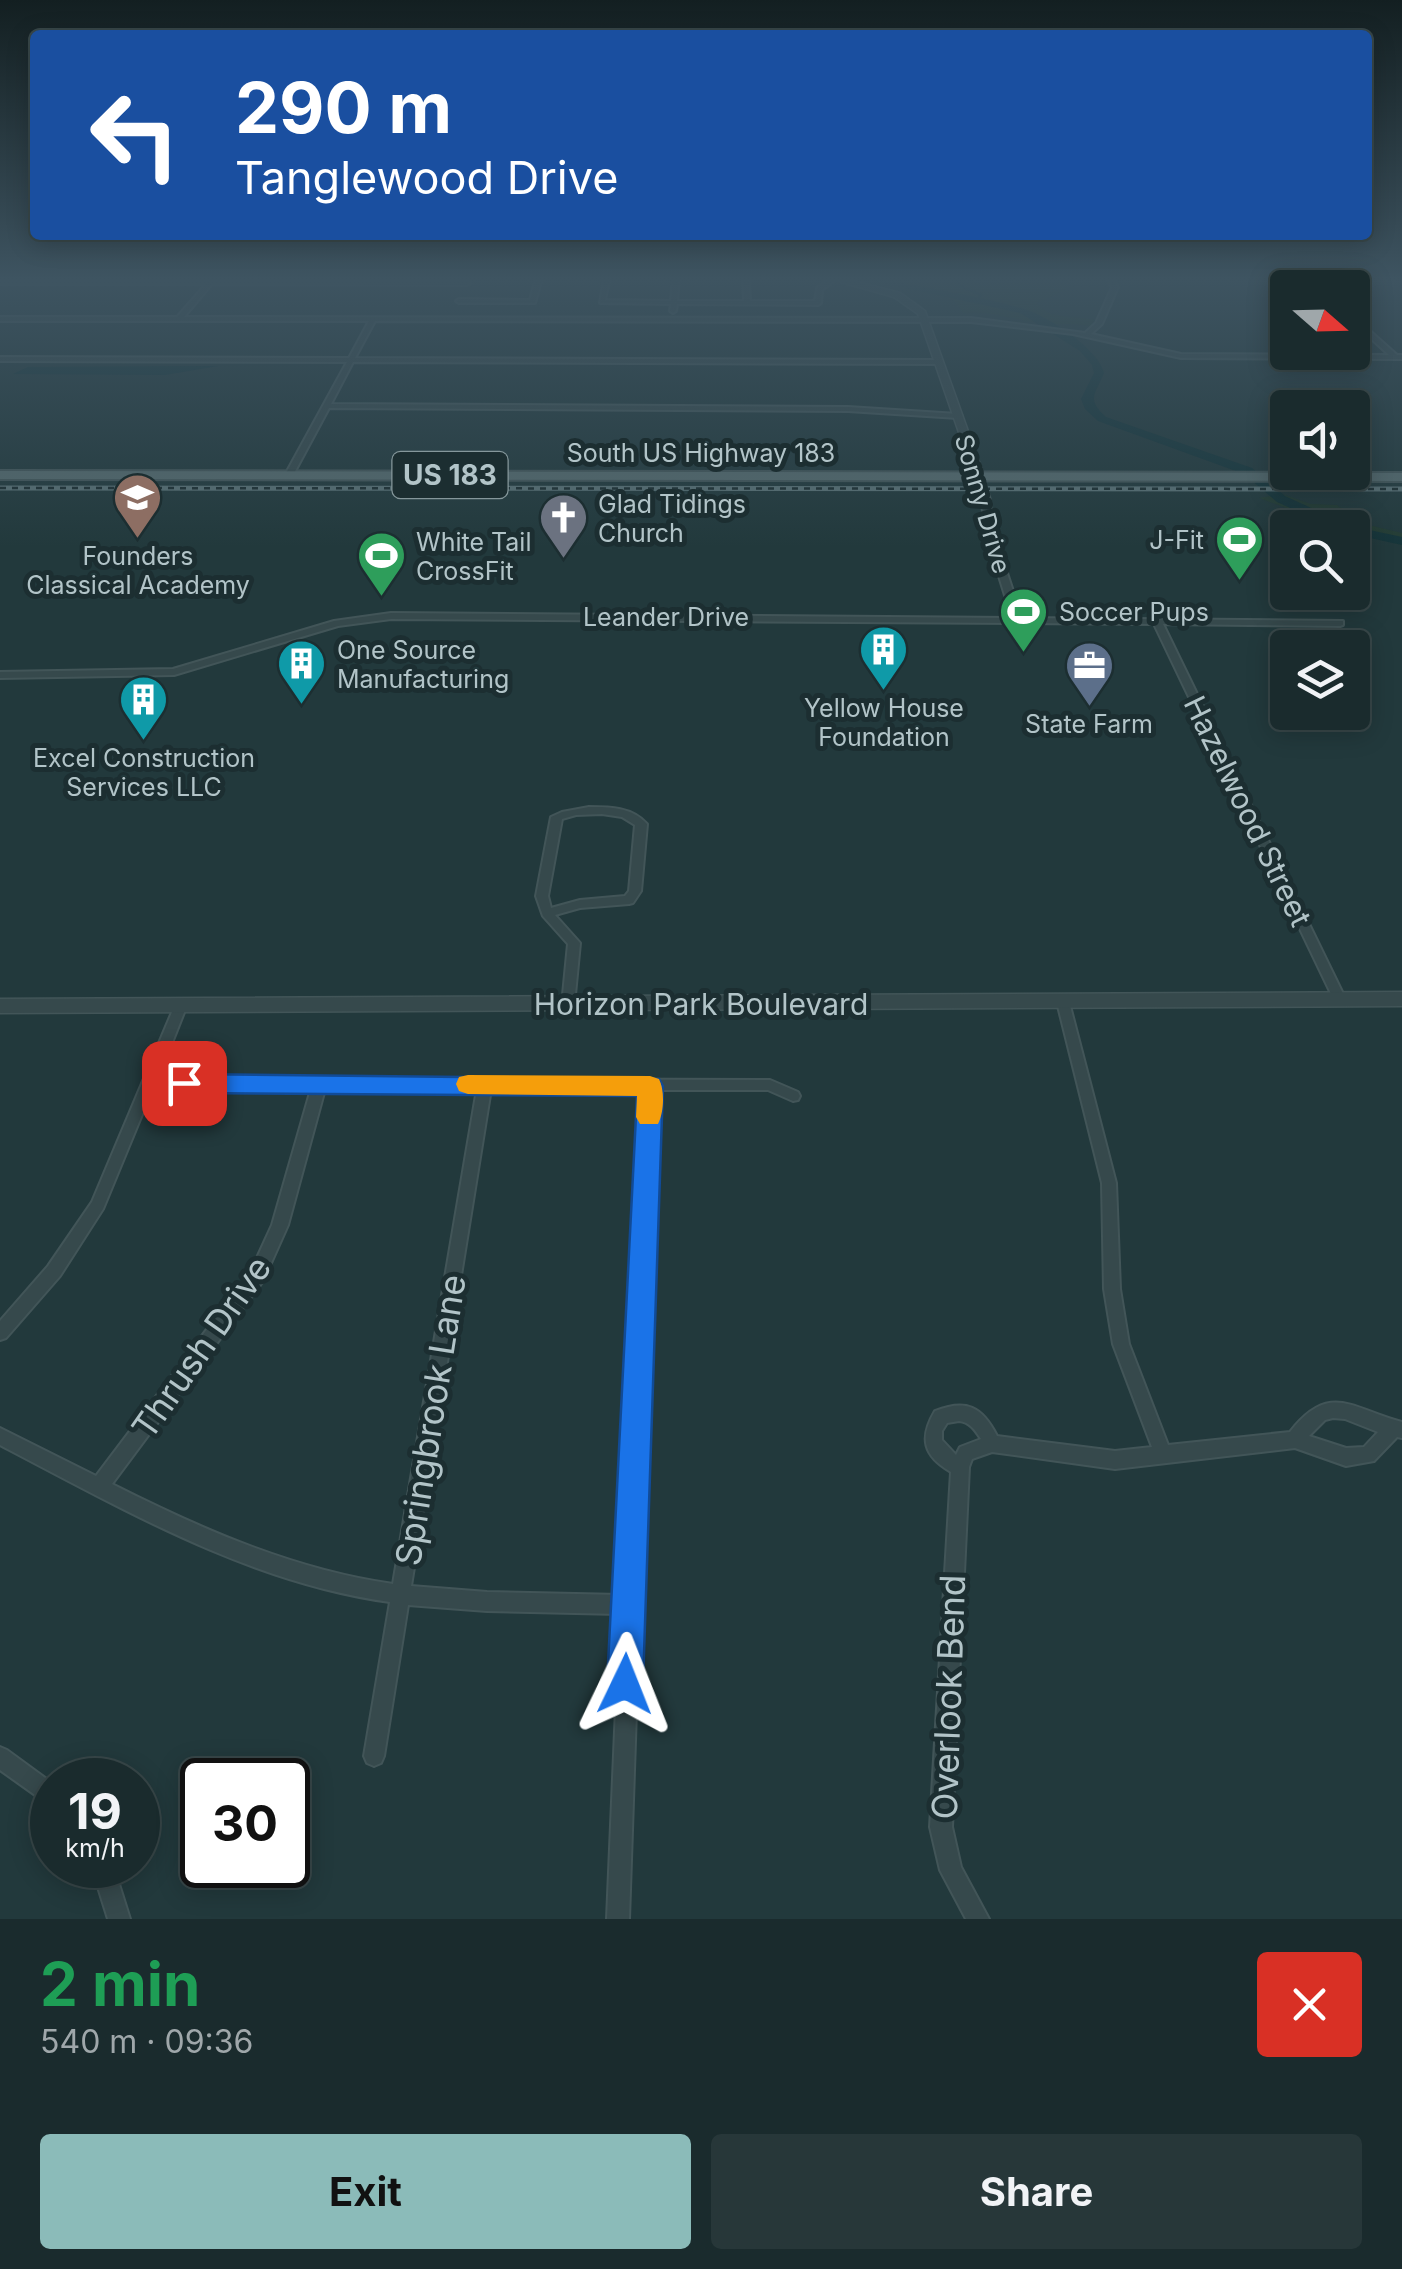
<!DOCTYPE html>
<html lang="en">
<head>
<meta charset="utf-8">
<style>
  body { margin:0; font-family:Inter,sans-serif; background:#273739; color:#f1f3f6; height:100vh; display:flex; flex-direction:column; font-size:38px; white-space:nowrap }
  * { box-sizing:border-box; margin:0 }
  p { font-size:32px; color:#9fa7aa }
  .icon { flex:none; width:55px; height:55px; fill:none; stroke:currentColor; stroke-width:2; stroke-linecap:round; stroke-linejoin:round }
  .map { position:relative; height:1919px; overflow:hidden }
  .details { display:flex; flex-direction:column; background:#1a2b2d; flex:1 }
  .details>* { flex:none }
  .top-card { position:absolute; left:30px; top:30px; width:1342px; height:210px; border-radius:10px; box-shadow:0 5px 25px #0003,0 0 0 2px #384749; background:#1a4fa0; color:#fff; overflow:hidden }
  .needle { width:65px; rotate:110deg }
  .controls { position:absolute; left:1270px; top:270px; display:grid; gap:20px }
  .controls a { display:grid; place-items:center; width:100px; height:100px; border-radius:10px; background:#1a2b2d; box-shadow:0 5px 25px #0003,0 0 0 2px #384749; font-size:50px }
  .speed { position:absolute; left:30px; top:1758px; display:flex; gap:20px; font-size:50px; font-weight:700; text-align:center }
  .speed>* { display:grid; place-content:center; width:130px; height:130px; border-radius:50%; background:#1a2b2d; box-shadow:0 5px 25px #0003,0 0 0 2px #384749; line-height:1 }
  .speed small { font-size:25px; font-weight:400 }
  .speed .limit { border:5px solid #111; border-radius:15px; background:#fff; color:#111 }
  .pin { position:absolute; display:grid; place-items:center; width:85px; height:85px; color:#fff; margin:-42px; border-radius:20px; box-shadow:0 5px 15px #0006 }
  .me { position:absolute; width:110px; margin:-55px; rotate:2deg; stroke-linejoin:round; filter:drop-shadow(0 0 8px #0008) }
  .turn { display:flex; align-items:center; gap:35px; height:210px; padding:0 40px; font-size:45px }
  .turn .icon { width:130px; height:130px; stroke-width:2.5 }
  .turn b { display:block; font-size:70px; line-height:85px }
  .round { display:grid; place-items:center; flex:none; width:105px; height:105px; border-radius:10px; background:#273739 }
  .overview { display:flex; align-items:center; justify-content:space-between; height:170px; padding:0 40px }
  h1 { font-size:60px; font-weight:700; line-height:75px; color:#1e9e55 }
  .primary-button { display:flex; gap:20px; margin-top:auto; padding:20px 40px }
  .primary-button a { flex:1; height:115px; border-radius:10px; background:#8bbbb9; color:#111; font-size:40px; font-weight:700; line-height:115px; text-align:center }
  .primary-button a+a { background:#273739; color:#f1f3f6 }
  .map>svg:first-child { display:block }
</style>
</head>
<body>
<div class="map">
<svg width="1402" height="1919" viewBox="0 0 1402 1919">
  <rect width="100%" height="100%" fill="#22393c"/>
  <g fill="#243d35">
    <path d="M 854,278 L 910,282 L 904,278 L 964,278 L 982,285 L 1058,278 L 1071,287 L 1037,303 C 1049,320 1073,315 1094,320 L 1090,326 C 1073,323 1057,325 1041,323 C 1012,320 990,310 963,313 L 956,302 L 948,298 Z"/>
    <path d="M 1282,494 L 1311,504 L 1337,505 L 1360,523 L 1402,533 L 1402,545 L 1353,532 L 1352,528 L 1339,527 L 1259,498 Z"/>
  </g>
  <path fill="#16353a" d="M 218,366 L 165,375 L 13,374 L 28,367 Z"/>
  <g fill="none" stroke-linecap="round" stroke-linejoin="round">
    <path stroke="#16353a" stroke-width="2.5" d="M 956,278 L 961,286 L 981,295 L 975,302"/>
    <path fill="#16353a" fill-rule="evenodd" d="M 858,278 L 877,278 C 925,288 974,295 1021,308 C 1045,314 1099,349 1104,373 C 1095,395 1086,399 1106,417 L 1252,468 L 1285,496 L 1351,526 L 1402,537 L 1402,545 L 1352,534 L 1352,528 L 1334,528 L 1277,502 L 1244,474 L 1098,421 L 1085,409 L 1081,399 L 1094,373 L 1092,365 L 1080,351 L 1020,313 Z"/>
    <defs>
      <g id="minor">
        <path d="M 536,278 L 542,278 L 535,303 L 459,303 L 456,301 L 459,299 L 530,300 Z"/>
        <path d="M 604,278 L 610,278 L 605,300 L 671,301 L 673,278 L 679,278 L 677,301 L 744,301 L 743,278 L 749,278 L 750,301 L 815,301 L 817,288 L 831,278 L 837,279 L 822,290 L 821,303 L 818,305 L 677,304 L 676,311 L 673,313 L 670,311 L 671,304 L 600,303 Z"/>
        <path d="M 1107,278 L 1113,278 L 1118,287 L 1102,324 L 1091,334 L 1181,354 L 1389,355 L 1352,321 L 1352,315 L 1397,355 L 1402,355 L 1402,359 L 1181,358 L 1073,334 L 971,322 L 375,321 L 355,358 L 939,360 L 942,362 L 939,364 L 353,362 L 331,404 L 848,407 L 958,414 L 962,416 L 958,418 L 848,411 L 329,408 L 293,475 L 289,477 L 285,475 L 347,362 L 0,361 L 0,357 L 349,358 L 369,321 L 0,321 L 0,317 L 177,317 L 206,284 L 0,284 L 0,280 L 467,281 L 470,283 L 467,285 L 212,284 L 184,317 L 971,318 L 1085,333 L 1096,323 L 1112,287 Z"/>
        <path d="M 1308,278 L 1314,278 L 1324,288 L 1317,288 Z"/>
        <path d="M 976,474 L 983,476 L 990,500 L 992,528 L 1022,618 L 1343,621 L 1343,625 L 1340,626 L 1163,624 L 1346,1000 L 1345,1003 L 1335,1003 L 1334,1000 L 1154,624 L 391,619 L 338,626 L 174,675 L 0,678 L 0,672 L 173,669 L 334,621 L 391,613 L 1012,618 L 984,528 L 982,500 Z"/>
        <path d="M 589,807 C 610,807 632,807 647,824 L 641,891 L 633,903 L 629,904 L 580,908 L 555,915 L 580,943 L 574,1005 L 573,1008 L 563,1008 L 562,1005 L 568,944 L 543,916 L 536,896 L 551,817 L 562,812 ZM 602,814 L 622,817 L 635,825 L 629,891 L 625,896 L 580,900 L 551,908 L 548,896 L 562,819 L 576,815 Z"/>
        <path d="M 1063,997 L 1068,999 L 1069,1002 L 1116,1183 L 1120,1289 L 1129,1344 L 1168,1445 L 1290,1432 C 1330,1381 1352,1409 1402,1422 L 1402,1438 L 1397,1437 L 1374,1461 L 1346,1466 L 1295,1448 L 1115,1469 L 992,1452 L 972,1459 L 969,1467 L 952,1827 L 961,1867 L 989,1919 L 966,1919 L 940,1870 L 930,1827 L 951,1472 C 923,1456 919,1438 935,1411 C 966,1399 982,1406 997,1436 L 1115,1451 L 1152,1447 L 1113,1344 L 1104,1289 L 1102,1183 L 1057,1002 L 1058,999 ZM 1333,1418 L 1345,1419 L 1378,1432 L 1364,1447 L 1346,1448 L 1309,1436 L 1325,1420 ZM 959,1421 C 970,1422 975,1430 981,1439 L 960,1447 L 956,1455 L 942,1440 L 942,1431 L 947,1423 Z"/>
        <path d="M 181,1000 L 186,1002 L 187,1005 L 158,1078 L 770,1080 L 798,1092 L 800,1096 L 798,1100 L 793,1101 L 768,1090 L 657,1090 L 629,1919 L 607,1919 L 620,1614 L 487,1611 L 408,1605 L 384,1756 L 381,1763 L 374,1766 L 367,1763 L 364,1756 L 390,1602 C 250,1583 123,1509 0,1445 L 0,1428 L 96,1476 L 251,1271 L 272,1225 L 311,1089 L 153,1088 L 103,1209 L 60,1276 L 6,1338 L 0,1340 L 0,1321 L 48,1266 L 92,1202 L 175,1005 L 176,1002 ZM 325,1089 L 477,1089 L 393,1584 C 294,1570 201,1529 112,1484 L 263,1281 L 288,1225 ZM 491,1089 L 643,1090 L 621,1595 L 487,1592 L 411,1586 Z"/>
        <path d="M 0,1747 L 7,1750 L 52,1783 L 52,1805 L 45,1802 L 0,1770 Z"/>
        <path d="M 91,1865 L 113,1865 L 130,1919 L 108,1919 Z"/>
      </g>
      <g id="tertiary">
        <path d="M 827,278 L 841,278 L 900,293 L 925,311 L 984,476 L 983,478 L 974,476 L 918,314 L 894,297 Z"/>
        <path d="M 1402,992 L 1402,1006 L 0,1013 L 0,999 Z"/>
      </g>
      <path id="primary" d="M 0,471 L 1402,473 L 1402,481 L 0,479 Z"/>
    </defs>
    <use href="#minor" stroke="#425558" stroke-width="4"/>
    <use href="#tertiary" stroke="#425558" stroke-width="3"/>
    <use href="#primary" stroke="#425558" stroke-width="4"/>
    <use href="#minor" fill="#36494c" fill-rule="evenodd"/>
    <use href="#tertiary" fill="#36494c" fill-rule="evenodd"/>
    <use href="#primary" fill="#54696c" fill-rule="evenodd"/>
    <defs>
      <path id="rail" d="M 0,488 L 1402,489"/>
    </defs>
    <use href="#rail" stroke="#586f73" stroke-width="5"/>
    <use href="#rail" stroke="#1c2e31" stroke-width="2.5" stroke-dasharray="6" stroke-linecap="butt"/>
  </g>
  <linearGradient id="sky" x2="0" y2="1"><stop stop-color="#131f21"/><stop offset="0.51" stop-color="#3e5461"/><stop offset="1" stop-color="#3e5461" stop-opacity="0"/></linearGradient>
  <rect width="1402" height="547" fill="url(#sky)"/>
  <path fill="#1a73e8" stroke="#114b97" stroke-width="2.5" d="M 184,1074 L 659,1079 L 663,1086 L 643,1684 L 638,1696 L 625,1701 L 613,1696 L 607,1684 L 637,1096 L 184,1093 L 175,1090 L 172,1083 L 175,1076 Z"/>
  <path fill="#f59e0b" d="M 468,1075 L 650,1076 L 659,1079 C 665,1091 664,1112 658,1124 L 640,1124 L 636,1117 L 637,1096 L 468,1094 L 459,1091 L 456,1084 L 459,1077 Z"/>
  <defs>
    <symbol id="school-pin" viewBox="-11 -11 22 30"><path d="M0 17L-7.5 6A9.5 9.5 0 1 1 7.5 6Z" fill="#8d6e63" stroke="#1c2e31"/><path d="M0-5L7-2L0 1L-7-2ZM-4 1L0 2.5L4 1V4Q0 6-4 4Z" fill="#fff"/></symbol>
    <symbol id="church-pin" viewBox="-11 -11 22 30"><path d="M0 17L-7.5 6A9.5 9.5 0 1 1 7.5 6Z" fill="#6b7280" stroke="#1c2e31"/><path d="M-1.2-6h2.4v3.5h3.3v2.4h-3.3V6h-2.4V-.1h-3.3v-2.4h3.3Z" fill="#fff"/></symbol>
    <symbol id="stadium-pin" viewBox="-11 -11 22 30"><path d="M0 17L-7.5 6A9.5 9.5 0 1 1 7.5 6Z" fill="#2e9e5b" stroke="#1c2e31"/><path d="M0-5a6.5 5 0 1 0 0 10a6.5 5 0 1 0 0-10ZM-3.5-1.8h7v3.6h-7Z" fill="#fff"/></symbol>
    <symbol id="building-pin" viewBox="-11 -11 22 30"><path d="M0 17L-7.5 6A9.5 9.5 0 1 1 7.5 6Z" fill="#0f9aa8" stroke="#1c2e31"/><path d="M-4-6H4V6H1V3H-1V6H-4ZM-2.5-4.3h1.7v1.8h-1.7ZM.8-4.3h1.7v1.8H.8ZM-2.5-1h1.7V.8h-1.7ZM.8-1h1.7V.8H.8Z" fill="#fff"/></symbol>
    <symbol id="office-pin" viewBox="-11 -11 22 30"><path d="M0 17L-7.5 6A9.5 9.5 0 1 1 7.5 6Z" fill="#5c6f8a" stroke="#1c2e31"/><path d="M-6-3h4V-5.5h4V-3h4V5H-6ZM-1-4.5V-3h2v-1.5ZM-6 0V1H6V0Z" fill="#fff"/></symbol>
  </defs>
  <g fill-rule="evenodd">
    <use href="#school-pin" x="110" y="470" width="55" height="75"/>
    <use href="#church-pin" x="536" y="490" width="55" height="75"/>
    <use href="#stadium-pin" x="1212" y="512" width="55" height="75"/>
    <use href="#stadium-pin" x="354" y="528" width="55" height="75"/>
    <use href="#stadium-pin" x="996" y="584" width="55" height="75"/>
    <use href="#building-pin" x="856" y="622" width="55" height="75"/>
    <use href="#building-pin" x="274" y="636" width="55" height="75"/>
    <use href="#office-pin" x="1062" y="638" width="55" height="75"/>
    <use href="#building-pin" x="116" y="672" width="55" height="75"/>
  </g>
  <g text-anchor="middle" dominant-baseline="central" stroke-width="10" stroke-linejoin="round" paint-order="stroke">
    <g font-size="25" fill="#b2c4c8" stroke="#1c2e31">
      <text x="701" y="453">South US Highway 183</text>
      <text transform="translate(983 504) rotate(74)">Sonny Drive</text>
      <text x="666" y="617">Leander Drive</text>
    </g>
    <g font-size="25" fill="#b2c4c8" stroke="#1c2e31" text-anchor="start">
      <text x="598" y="504">Glad Tidings<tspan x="598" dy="29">Church</tspan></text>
      <text x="1204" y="540" text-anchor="end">J-Fit</text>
      <text x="416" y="542">White Tail<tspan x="416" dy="29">CrossFit</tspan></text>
      <text x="138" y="556" text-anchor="middle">Founders<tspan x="138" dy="29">Classical Academy</tspan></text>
      <text x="1059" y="612">Soccer Pups</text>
      <text x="337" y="650">One Source<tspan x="337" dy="29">Manufacturing</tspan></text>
      <text x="884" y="708" text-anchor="middle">Yellow House<tspan x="884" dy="29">Foundation</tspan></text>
      <text x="1089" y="724" text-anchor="middle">State Farm</text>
      <text x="144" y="758" text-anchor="middle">Excel Construction<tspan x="144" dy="29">Services LLC</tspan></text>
    </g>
    <rect fill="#1c2e31" stroke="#85979b" stroke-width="2.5" x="392.5" y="452" width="115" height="46" rx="8"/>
    <g font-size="28" font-weight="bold" fill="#b2c4c8">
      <text x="450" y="475">US 183</text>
    </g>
    <g font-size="30" fill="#b2c4c8" stroke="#1c2e31">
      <text transform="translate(1248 811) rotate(64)">Hazelwood Street</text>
      <text x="701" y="1004">Horizon Park Boulevard</text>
    </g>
    <g font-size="35" fill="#b2c4c8" stroke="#1c2e31">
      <text transform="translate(201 1347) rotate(-55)">Thrush Drive</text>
      <text transform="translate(430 1420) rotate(-81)">Springbrook Lane</text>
      <text transform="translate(948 1697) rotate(-88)">Overlook Bend</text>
    </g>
  </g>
</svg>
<div class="controls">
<a><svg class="needle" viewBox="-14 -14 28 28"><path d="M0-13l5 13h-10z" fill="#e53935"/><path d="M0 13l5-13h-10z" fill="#9fa7aa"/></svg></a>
<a><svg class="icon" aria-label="sound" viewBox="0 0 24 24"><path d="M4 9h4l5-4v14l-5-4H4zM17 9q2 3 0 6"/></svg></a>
<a><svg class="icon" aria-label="search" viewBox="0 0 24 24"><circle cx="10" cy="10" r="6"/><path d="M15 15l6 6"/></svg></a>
<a><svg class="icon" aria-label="layers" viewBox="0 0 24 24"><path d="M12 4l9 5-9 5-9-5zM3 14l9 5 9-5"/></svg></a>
</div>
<div class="speed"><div>19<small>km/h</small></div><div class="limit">30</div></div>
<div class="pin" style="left:184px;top:1083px;background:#d93025"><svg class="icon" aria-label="arrive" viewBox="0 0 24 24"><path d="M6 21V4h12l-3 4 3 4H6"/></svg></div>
<svg class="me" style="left:625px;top:1684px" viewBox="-20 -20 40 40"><path d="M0-17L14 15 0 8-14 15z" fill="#1a73e8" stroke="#fff" stroke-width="4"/></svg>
<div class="top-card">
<div class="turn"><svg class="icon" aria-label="left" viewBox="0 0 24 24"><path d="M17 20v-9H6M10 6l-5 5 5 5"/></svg><div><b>290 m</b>Tanglewood Drive</div></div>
</div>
</div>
<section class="details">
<div class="overview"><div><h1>2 min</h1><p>540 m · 09:36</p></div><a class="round" style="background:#d93025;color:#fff"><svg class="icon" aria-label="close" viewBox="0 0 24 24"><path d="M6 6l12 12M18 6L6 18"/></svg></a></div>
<div class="primary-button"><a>Exit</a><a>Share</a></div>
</section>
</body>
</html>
